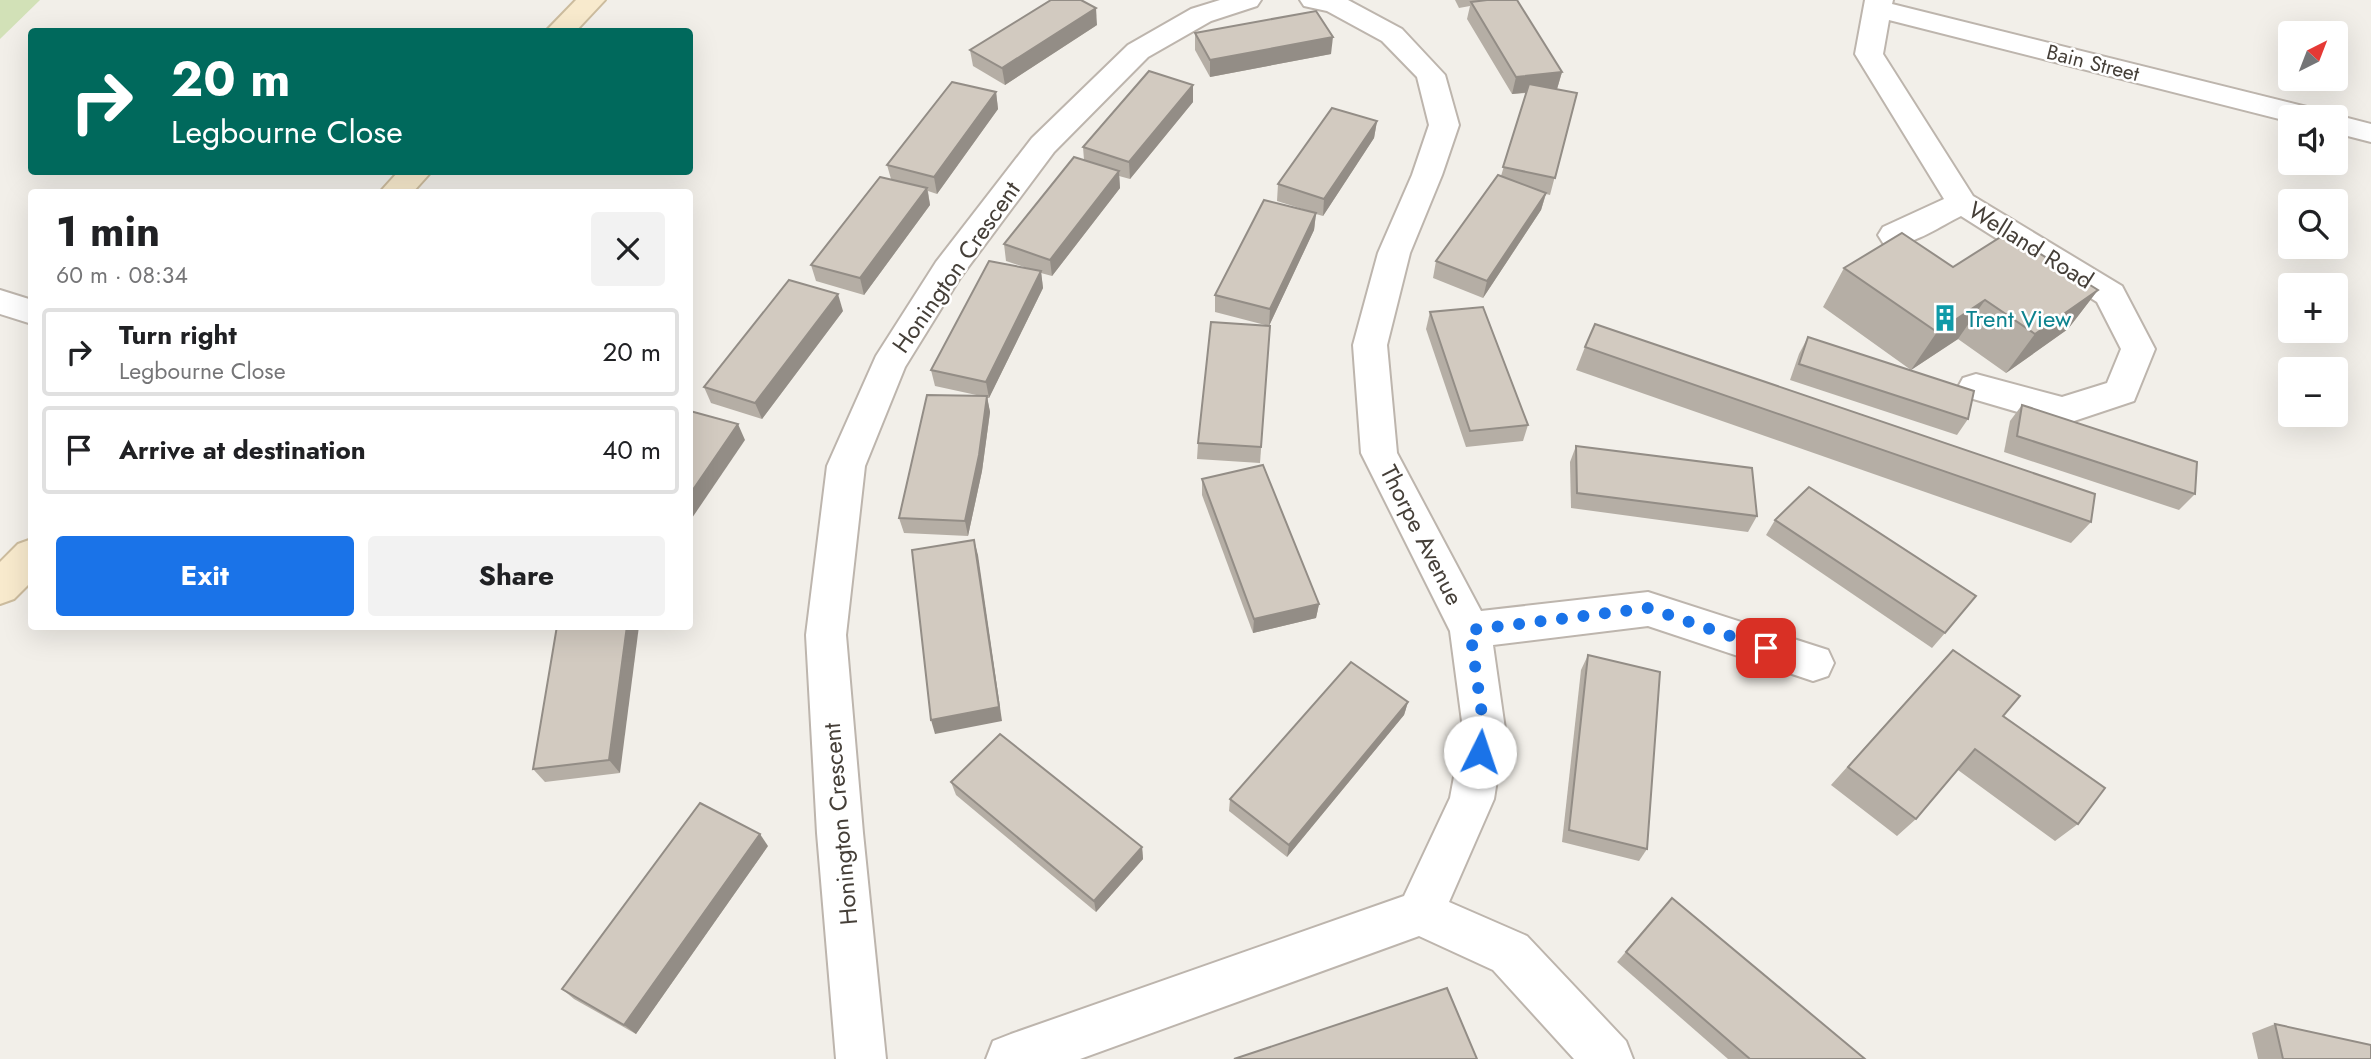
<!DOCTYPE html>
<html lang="en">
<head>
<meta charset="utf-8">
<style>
  body { margin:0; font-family:Jost,sans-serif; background:#f2f2f2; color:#202124; height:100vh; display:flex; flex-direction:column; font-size:26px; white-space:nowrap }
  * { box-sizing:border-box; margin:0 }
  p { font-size:23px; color:#757577 }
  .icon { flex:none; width:38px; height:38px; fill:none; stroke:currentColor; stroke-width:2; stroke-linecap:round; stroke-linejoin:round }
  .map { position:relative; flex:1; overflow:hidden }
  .details { position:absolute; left:28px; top:189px; width:665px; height:441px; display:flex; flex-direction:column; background:#fff; border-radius:7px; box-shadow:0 7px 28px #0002 }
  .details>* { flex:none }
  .banner { position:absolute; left:28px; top:28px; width:665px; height:147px; border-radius:7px; box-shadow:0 7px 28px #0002; background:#00695c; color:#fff; overflow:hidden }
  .needle { width:46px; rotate:42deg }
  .tools { position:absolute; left:2278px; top:21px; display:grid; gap:14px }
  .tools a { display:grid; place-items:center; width:70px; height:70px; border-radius:7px; background:#fff; box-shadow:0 7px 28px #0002; font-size:35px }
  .pin { position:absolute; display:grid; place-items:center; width:60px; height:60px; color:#fff; margin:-30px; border-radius:14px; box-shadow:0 4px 10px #0006 }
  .me { position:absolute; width:77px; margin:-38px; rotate:4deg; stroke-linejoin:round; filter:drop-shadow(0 0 5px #0008) }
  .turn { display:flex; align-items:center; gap:24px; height:147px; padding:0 28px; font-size:32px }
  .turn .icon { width:91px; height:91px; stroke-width:2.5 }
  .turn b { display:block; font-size:49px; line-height:60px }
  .round { display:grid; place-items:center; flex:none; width:74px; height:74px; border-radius:7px; background:#f2f2f2 }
  .head { display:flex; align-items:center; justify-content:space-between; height:119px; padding:0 28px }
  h1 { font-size:42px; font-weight:700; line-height:52px }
  .cta { display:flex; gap:14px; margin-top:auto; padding:14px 28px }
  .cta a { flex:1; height:80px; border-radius:7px; background:#1a73e8; color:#fff; font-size:28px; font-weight:700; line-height:80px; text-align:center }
  .cta a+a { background:#f2f2f2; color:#202124 }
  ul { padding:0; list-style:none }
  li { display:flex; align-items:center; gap:21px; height:88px; margin:0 14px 10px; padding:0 14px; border:4px solid #e0e0e0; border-radius:7px }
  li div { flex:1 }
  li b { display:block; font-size:26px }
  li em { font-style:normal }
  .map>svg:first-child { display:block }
</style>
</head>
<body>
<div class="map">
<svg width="2371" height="1059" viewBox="0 0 2371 1059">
  <rect width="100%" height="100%" fill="#f2efe9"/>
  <path fill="#d2e1b7" d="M 0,0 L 40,0 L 0,39 Z"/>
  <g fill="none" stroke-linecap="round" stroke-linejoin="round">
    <defs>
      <g id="minor">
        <path d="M 1220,0 L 1261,0 L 1257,6 L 1211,21 L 1148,57 L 1054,152 L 960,278 L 905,367 L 865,466 L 846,635 L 863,833 L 886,1059 L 836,1059 L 817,833 L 806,635 L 827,466 L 876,356 L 936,262 L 1032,138 L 1128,45 L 1191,9 Z"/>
        <path d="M 1300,0 L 1348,0 L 1402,29 L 1445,75 L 1459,125 L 1442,175 L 1410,253 L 1387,345 L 1397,453 L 1481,611 L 1648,592 L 1828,650 L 1834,663 L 1828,676 L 1813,681 L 1648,626 L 1493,645 L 1505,729 L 1494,799 L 1449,902 L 1527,936 L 1626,1041 L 1633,1059 L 1574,1059 L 1493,970 L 1419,936 L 1080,1059 L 986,1059 L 993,1041 L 1011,1034 L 1404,896 L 1450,798 L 1463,729 L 1450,631 L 1361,453 L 1353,345 L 1378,253 L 1412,175 L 1429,125 L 1417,77 L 1382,41 L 1327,11 L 1304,6 Z"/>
        <path d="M 1865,0 L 1893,0 L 1892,4 L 2319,110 L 2324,117 L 2291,117 L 2291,122 L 1889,20 L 1883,54 L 1973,196 L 2122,286 L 2155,349 L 2134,401 L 2062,425 L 1963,396 L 1958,387 L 1963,378 L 1976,374 L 2062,397 L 2107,383 L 2121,349 L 2097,302 L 1961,216 C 1938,227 1908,250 1883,243 L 1878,235 L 1883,227 L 1944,199 L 1855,54 Z"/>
        <path d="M 2336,115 L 2371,124 L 2371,142 L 2336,133 L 2336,117 L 2326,117 Z"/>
        <path d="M 0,290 L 32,300 L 32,324 L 0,314 Z"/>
      </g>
      <g id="secondary">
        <path d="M 576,0 L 605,0 L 575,32 L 545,32 Z"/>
        <path d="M 398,172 L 431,172 L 413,192 L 380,192 Z"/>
        <path d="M 32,539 L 32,581 L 14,599 L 0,604 L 0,562 L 18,544 Z"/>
      </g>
    </defs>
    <use href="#minor" stroke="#bdb5ad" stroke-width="4"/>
    <use href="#secondary" stroke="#ccbc9e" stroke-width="4"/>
    <use href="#minor" fill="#fff" fill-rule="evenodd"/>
    <use href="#secondary" fill="#f8eacd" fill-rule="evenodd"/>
  </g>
  <g fill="#b5aea5">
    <path d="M 1455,0 L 1517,0 L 1562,72 L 1557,89 L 1555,89 L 1577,93 L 1550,195 L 1546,194 L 1541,210 L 1483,298 L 1433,278 L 1436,261 L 1501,176 L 1526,93 L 1512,94 L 1467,19 L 1470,6 L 1459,8 Z"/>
    <path d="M 1097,25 L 1005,85 L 973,66 L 970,50 Z"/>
    <path d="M 1195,33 L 1331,54 L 1210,77 L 1195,50 Z"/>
    <path d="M 1193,85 L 1193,102 L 1130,179 L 1119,176 L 1120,188 L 1052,276 L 1041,273 L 1043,288 L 989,398 L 987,398 L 990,412 L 982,471 L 968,536 L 904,533 L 899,518 L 981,396 L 935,386 L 931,370 L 1030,269 L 1006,261 L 1004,244 L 1084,160 L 1083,147 Z"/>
    <path d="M 996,92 L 998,109 L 937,194 L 928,191 L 930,205 L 864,295 L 816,281 L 811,265 L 891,179 L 887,165 Z"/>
    <path d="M 1377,121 L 1374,138 L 1323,216 L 1316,214 L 1314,230 L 1269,326 L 1215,312 L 1215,295 L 1312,212 L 1277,201 L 1278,184 Z"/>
    <path d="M 1953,267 L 2098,290 L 2068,329 L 2006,373 L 1958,339 L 1911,370 L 1823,307 L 1844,268 Z"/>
    <path d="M 843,311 L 762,419 L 711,403 L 704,387 Z"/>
    <path d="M 1430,312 L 1528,425 L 1523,441 L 1466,447 L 1426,329 Z"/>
    <path d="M 1270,326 L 1260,463 L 1197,459 L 1198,443 Z"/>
    <path d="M 1808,337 L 1968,419 L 1957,435 L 1790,380 L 1799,354 Z"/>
    <path d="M 1585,347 L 2091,522 L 2071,543 L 1576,370 Z"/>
    <path d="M 2022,405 L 2195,494 L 2179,510 L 2004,452 L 2010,421 Z"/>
    <path d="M 1576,446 L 1757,516 L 1748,532 L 1571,508 L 1570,462 Z"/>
    <path d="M 1202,479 L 1319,604 L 1316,618 L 1253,633 L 1202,495 Z"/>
    <path d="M 1775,520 L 1945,633 L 1932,648 L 1766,535 Z"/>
    <path d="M 557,626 L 620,773 L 545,782 L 533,769 Z"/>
    <path d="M 1588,655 L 1647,849 L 1639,861 L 1562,842 L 1581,670 Z"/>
    <path d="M 1934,670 L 2003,716 L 2078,824 L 2055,841 L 1958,770 L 1916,819 L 1897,836 L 1831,785 Z"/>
    <path d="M 1408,702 L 1404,715 L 1287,857 L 1229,811 L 1230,799 Z"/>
    <path d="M 951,782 L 1142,847 L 1143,859 L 1096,912 L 956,795 Z"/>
    <path d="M 768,846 L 636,1034 L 574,999 L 562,989 Z"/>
    <path d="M 1672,898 L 1865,1059 L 1728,1059 L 1617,962 Z"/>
    <path d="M 2275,1024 L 2371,1059 L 2258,1059 L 2252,1033 Z"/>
  </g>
  <g fill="#938d86">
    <path d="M 1096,8 L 1097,25 L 1005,85 L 1002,68 Z"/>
    <path d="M 1333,37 L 1331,54 L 1210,77 L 1210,60 Z"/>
    <path d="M 1562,72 L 1557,89 L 1512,94 L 1516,77 Z"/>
    <path d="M 1193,85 L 1193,102 L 1130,179 L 1129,162 Z"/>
    <path d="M 996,92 L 998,109 L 937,194 L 934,177 Z"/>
    <path d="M 1377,121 L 1374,138 L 1323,216 L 1324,199 Z"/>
    <path d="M 1119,171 L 1120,188 L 1052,276 L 1050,260 Z"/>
    <path d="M 927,188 L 930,205 L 864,295 L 860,278 Z"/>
    <path d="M 1546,193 L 1541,210 L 1483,298 L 1487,281 Z"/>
    <path d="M 1316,213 L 1314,230 L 1269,326 L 1270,309 Z"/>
    <path d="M 1041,271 L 1043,288 L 989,398 L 986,382 Z"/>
    <path d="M 2098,290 L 2068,329 L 2006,373 L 2035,334 Z"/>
    <path d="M 838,294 L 843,311 L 762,419 L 755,403 Z"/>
    <path d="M 1985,300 L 1958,339 L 1911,370 L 1937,332 Z"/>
    <path d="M 987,396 L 990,412 L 982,471 L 968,536 L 965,521 Z"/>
    <path d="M 738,424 L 745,440 L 690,521 L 690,494 Z"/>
    <path d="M 974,540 L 978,555 L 1002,721 L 935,734 L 931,720 Z"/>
    <path d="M 1319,604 L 1316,618 L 1253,633 L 1254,619 Z"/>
    <path d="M 627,626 L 639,626 L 620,773 L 609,760 Z"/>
    <path d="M 1408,702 L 1404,715 L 1287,857 L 1289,845 Z"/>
    <path d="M 760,834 L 768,846 L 636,1034 L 624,1025 Z"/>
    <path d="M 1142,847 L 1143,859 L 1096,912 L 1094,901 Z"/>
  </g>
  <g fill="#d2cac0" stroke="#938d86" stroke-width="2">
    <path d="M 1051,0 L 1081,0 L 1096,8 L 1002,68 L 970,50 Z"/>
    <path d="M 1487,0 L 1517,0 L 1562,72 L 1516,77 L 1471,2 Z"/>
    <path d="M 1316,11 L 1333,37 L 1210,60 L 1195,33 Z"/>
    <path d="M 1149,71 L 1193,85 L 1129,162 L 1083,147 Z"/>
    <path d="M 952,82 L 996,92 L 934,177 L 887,165 Z"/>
    <path d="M 1529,84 L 1577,93 L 1555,178 L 1503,167 Z"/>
    <path d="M 1332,108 L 1377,121 L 1324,199 L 1278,184 Z"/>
    <path d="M 1074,157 L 1119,171 L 1050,260 L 1004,244 Z"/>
    <path d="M 1498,175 L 1546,193 L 1487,281 L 1436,261 Z"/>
    <path d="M 880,177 L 927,188 L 860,278 L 811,265 Z"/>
    <path d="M 1264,200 L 1316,213 L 1270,309 L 1215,295 Z"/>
    <path d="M 1902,233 L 1953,267 L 2007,233 L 2098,290 L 2035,334 L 1985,300 L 1937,332 L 1844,268 Z"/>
    <path d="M 989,261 L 1041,271 L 986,382 L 931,370 Z"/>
    <path d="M 789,280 L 838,294 L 755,403 L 704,387 Z"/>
    <path d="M 1483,307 L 1528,425 L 1470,431 L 1430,312 Z"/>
    <path d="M 1211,322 L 1270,326 L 1261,447 L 1198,443 Z"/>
    <path d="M 1595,324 L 2095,494 L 2091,522 L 1585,347 Z"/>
    <path d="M 1808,337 L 1974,391 L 1968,419 L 1799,364 Z"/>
    <path d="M 927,395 L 987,396 L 979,455 L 965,521 L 899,518 Z"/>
    <path d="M 2022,405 L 2197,462 L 2195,494 L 2017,436 Z"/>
    <path d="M 690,411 L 738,424 L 690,494 Z"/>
    <path d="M 1576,446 L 1752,468 L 1757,516 L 1577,493 Z"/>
    <path d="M 1263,465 L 1319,604 L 1254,619 L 1202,479 Z"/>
    <path d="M 1809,487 L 1976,596 L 1945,633 L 1775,520 Z"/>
    <path d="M 974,540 L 999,707 L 931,720 L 912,550 Z"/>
    <path d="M 557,626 L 627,626 L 609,760 L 533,769 Z"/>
    <path d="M 1953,650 L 2020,696 L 2003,716 L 2105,788 L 2078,824 L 1975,749 L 1916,819 L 1848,767 Z"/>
    <path d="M 1588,655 L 1660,672 L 1647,849 L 1569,830 Z"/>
    <path d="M 1351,662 L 1408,702 L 1289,845 L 1230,799 Z"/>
    <path d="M 1000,734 L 1142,847 L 1094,901 L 951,782 Z"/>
    <path d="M 700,803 L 760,834 L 624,1025 L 562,989 Z"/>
    <path d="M 1672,898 L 1865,1059 L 1750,1059 L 1626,952 Z"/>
    <path d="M 1447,988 L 1477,1059 L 1234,1059 Z"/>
    <path d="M 2275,1024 L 2371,1045 L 2371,1059 L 2283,1059 Z"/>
  </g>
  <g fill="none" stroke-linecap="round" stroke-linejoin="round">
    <path stroke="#1a73e8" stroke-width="12" stroke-dasharray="0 21.6" d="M 1480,752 L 1484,729 L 1470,630 L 1648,608 L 1766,648"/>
  </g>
  <defs>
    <symbol id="building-bare" viewBox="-9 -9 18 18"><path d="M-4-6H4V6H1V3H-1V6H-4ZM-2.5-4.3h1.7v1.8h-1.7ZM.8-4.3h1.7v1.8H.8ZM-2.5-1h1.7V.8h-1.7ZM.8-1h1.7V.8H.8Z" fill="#0f9aa8" stroke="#fff" stroke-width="2.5" paint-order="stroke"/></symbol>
  </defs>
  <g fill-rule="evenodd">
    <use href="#building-bare" x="1926" y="299" width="38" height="38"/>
  </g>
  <g text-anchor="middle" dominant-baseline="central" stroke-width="5" stroke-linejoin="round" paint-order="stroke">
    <g font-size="21" fill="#453f38" stroke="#fff">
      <text transform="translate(2093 63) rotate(14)">Bain Street</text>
    </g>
    <g font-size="24" fill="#453f38" stroke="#fff">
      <text transform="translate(2031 245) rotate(32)">Welland Road</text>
      <text transform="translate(956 267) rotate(-55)">Honington Crescent</text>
      <text transform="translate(1422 535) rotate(63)">Thorpe Avenue</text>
      <text transform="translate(840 824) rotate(-95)">Honington Crescent</text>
    </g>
    <g font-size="24" fill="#0d838f" stroke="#fff" text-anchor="start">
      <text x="1966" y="318">Trent View</text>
    </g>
  </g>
</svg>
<div class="tools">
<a><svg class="needle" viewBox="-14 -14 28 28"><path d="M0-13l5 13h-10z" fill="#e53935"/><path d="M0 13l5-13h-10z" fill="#757577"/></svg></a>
<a><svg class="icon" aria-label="sound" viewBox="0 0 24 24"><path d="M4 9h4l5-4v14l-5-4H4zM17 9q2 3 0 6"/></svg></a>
<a><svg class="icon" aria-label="search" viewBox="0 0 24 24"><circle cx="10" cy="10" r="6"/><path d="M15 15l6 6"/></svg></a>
<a>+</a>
<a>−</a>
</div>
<div class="pin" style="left:1766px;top:648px;background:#d93025"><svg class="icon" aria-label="arrive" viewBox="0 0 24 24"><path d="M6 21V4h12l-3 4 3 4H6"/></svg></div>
<svg class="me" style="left:1480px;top:752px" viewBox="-20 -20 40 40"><circle r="19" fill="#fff"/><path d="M0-13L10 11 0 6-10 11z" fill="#1a73e8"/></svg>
<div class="banner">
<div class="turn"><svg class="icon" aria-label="right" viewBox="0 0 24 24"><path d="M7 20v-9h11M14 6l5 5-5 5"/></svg><div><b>20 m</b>Legbourne Close</div></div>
</div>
<section class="details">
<div class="head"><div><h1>1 min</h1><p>60 m · 08:34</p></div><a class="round"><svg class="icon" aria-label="close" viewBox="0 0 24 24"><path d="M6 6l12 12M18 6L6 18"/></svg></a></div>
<ul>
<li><svg class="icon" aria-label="right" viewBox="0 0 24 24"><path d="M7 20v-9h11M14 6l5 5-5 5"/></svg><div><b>Turn right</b><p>Legbourne Close</p></div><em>20 m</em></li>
<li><svg class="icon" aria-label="arrive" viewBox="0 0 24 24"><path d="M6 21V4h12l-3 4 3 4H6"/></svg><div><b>Arrive at destination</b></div><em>40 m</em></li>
</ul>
<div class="cta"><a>Exit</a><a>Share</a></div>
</section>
</div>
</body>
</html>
